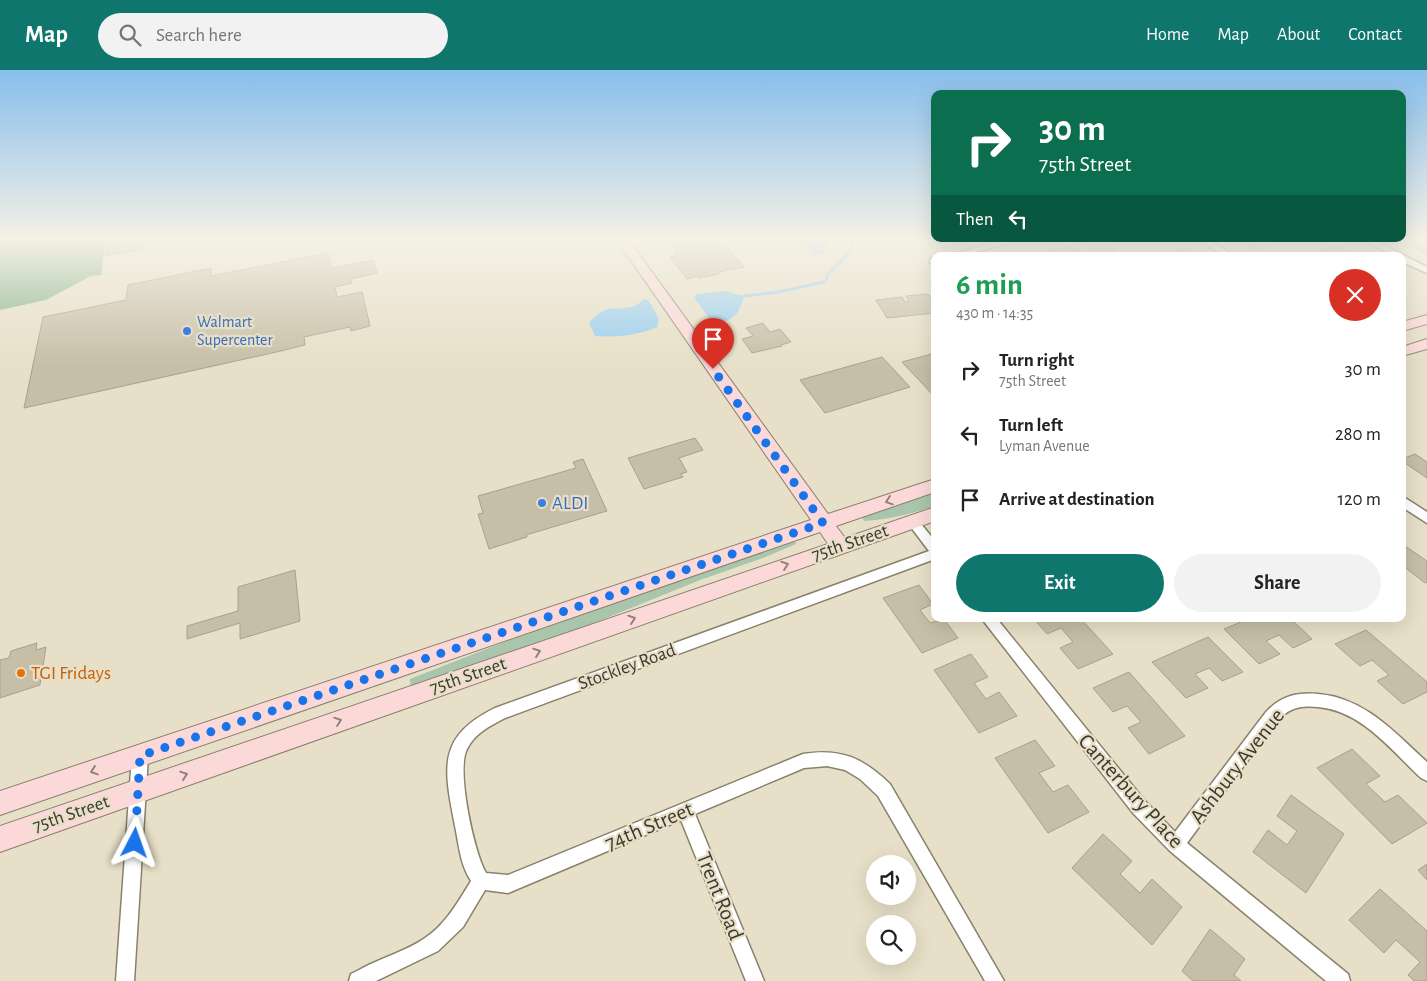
<!DOCTYPE html>
<html lang="en">
<head>
<meta charset="utf-8">
<style>
  body { margin:0; font-family:"Alegreya Sans",sans-serif; background:#f2f2f2; color:#222; height:100vh; display:flex; flex-direction:column; font-size:19px; white-space:nowrap }
  * { box-sizing:border-box; margin:0 }
  p { font-size:16px; color:#767676 }
  .icon { flex:none; width:28px; height:28px; fill:none; stroke:currentColor; stroke-width:2; stroke-linecap:round; stroke-linejoin:round }
  .map { position:relative; flex:1; overflow:hidden }
  .panel { position:absolute; left:931px; top:182px; width:475px; height:370px; display:flex; flex-direction:column; background:#fff; border-radius:10px; box-shadow:0 5px 20px #0002 }
  .panel>* { flex:none }
  .guide { position:absolute; left:931px; top:20px; width:475px; height:152px; border-radius:10px; box-shadow:0 5px 20px #0002; background:#0b6e4f; color:#fff; overflow:hidden }
  .controls { position:absolute; left:866px; top:785px; display:grid; gap:10px }
  .controls a { display:grid; place-items:center; width:50px; height:50px; border-radius:50%; background:#fff; box-shadow:0 5px 20px #0002; font-size:25px }
  .pin { position:absolute; display:grid; place-items:center; width:42px; height:42px; color:#fff; margin:-51px -21px; border-radius:50% 50% 50% 0; rotate:-45deg; box-shadow:0 0 5px #0007 }
  .pin .icon { rotate:45deg }
  .me { position:absolute; width:55px; margin:-28px; rotate:4deg; stroke-linejoin:round; filter:drop-shadow(0 0 4px #0008) }
  .turn { display:flex; align-items:center; gap:18px; height:105px; padding:0 25px; font-size:22px }
  .turn .icon { width:65px; height:65px; stroke-width:2.5 }
  .turn b { display:block; font-size:35px; line-height:42px }
  .then { display:flex; align-items:center; height:48px; padding:0 25px; background:#0003; gap:10px; font-size:19px }
  .round { display:grid; place-items:center; flex:none; width:52px; height:52px; border-radius:26px; background:#f2f2f2 }
  .head { display:flex; align-items:center; justify-content:space-between; height:85px; padding:0 25px }
  h1 { font-size:30px; font-weight:600; line-height:38px; color:#1e9e55 }
  .cta { display:flex; gap:10px; margin-top:auto; padding:10px 25px }
  .cta a { flex:1; height:58px; border-radius:30px; background:#0f766e; color:#fff; font-size:20px; font-weight:600; line-height:58px; text-align:center }
  .cta a+a { background:#f2f2f2; color:#222 }
  ul { padding:0; list-style:none }
  li { display:flex; align-items:center; gap:15px; height:65px; padding:0 25px }
  li div { flex:1 }
  li b { display:block; font-size:19px }
  li em { font-style:normal }
  header { display:flex; align-items:center; gap:30px; box-sizing:border-box; height:70px; padding:0 25px; background:#0f766e; color:#fff }
  header strong { font-size:24px }
  nav { display:flex; gap:28px; margin-inline-start:auto; font-size:18px }
  .search { width:350px; height:45px; background:#f2f2f2; display:flex; align-items:center; gap:12px; box-sizing:border-box; padding:0 18px; border-radius:28px; color:#767676; font-size:19px }
  .map>svg:first-child { display:block }
</style>
</head>
<body>
<header>
<strong>Map</strong>
<div class="search"><svg class="icon" aria-label="search" viewBox="0 0 24 24"><circle cx="10" cy="10" r="6"/><path d="M15 15l6 6"/></svg>Search here</div>
<nav><a>Home</a><a>Map</a><a>About</a><a>Contact</a></nav>
</header>
<div class="map">
<svg width="1427" height="911" viewBox="0 0 1427 911">
  <rect width="100%" height="100%" fill="#e7dfc7"/>
  <g fill="#a9c5ac">
    <path d="M 935,423 L 935,436 C 910,444 891,449 864,451 L 862,447 Z"/>
    <path d="M 794,470 L 796,474 L 763,488 L 700,510 L 572,562 L 411,617 L 410,609 L 535,560 Z"/>
  </g>
  <path fill="#84b18b" d="M 0,169 L 106,169 L 101,205 L 91,206 L 46,230 L 0,240 Z"/>
  <g fill="#99cef0">
    <path d="M 796,169 L 830,169 L 823,184 L 813,185 Z"/>
    <path d="M 724,221 L 744,226 C 739,245 732,254 711,251 L 694,227 L 697,224 Z"/>
    <path d="M 645,229 L 649,231 L 659,249 L 657,257 C 639,265 615,268 595,266 L 589,253 C 608,233 608,241 632,237 C 637,236 640,232 645,229 Z"/>
  </g>
  <g fill="none" stroke-linecap="round" stroke-linejoin="round">
    <path stroke="#99cef0" stroke-width="3" d="M 744,226 L 778,222 L 824,212 L 827,209 L 827,205 L 848,184 L 854,169"/>
  </g>
  <g fill="#c6bea6" stroke="#a8a089">
    <path d="M 666,169 L 713,169 L 719,176 L 725,175 L 744,197 L 718,202 L 719,204 L 699,208 L 698,206 L 687,209 L 670,187 L 678,185 Z"/>
    <path d="M 1091,169 L 1099,169 L 1117,181 L 1103,184 L 1096,179 L 1091,181 L 1079,172 Z"/>
    <path d="M 1111,169 L 1137,169 L 1144,173 L 1131,177 L 1124,172 L 1119,174 Z"/>
    <path d="M 1245,169 L 1260,169 L 1272,176 L 1254,181 L 1244,175 L 1251,173 Z"/>
    <path d="M 1416,169 L 1427,169 L 1427,185 L 1403,172 Z"/>
    <path d="M 130,171 L 130,174 L 127,175 L 126,182 L 106,186 L 107,175 Z"/>
    <path d="M 144,173 L 143,179 L 129,182 L 130,176 Z"/>
    <path d="M 1072,176 L 1086,186 L 1059,186 L 1050,180 Z"/>
    <path d="M 1339,176 L 1358,186 L 1332,186 L 1321,180 Z"/>
    <path d="M 1187,178 L 1196,184 L 1188,186 L 1171,186 L 1167,184 Z"/>
    <path d="M 1281,180 L 1292,186 L 1277,186 L 1271,183 Z"/>
    <path d="M 328,183 L 332,198 L 373,190 L 377,203 L 351,209 L 352,213 L 335,217 L 337,227 L 362,222 L 370,256 L 351,261 L 350,257 L 304,267 L 305,275 L 281,281 L 24,338 L 43,247 L 126,230 L 128,215 L 211,198 L 211,206 Z"/>
    <path d="M 927,224 L 935,229 L 935,243 L 887,248 L 876,230 L 902,227 L 905,232 L 909,231 L 906,226 Z"/>
    <path d="M 763,253 L 770,262 L 780,259 L 791,272 L 781,275 L 782,276 L 752,283 L 742,269 L 753,266 L 746,258 Z"/>
    <path d="M 935,283 L 935,323 L 932,324 L 902,292 Z"/>
    <path d="M 882,287 L 910,317 L 825,343 L 800,310 Z"/>
    <path d="M 695,368 L 703,380 L 679,388 L 687,402 L 681,404 L 683,407 L 644,419 L 628,388 Z"/>
    <path d="M 1415,384 L 1427,392 L 1427,408 L 1402,391 L 1402,389 Z"/>
    <path d="M 583,389 L 607,441 L 526,465 L 527,467 L 489,479 L 478,444 L 483,443 L 478,426 L 576,398 L 573,392 Z"/>
    <path d="M 1402,474 L 1427,491 L 1427,512 L 1425,513 L 1402,495 Z"/>
    <path d="M 295,500 L 300,551 L 240,569 L 240,553 L 187,569 L 187,556 L 238,541 L 238,517 Z"/>
    <path d="M 919,515 L 933,534 L 920,540 L 930,553 L 944,549 L 958,568 L 922,583 L 883,528 Z"/>
    <path d="M 1034,549 L 1081,549 L 1113,584 L 1078,599 L 1060,578 L 1073,572 L 1061,558 L 1047,564 Z"/>
    <path d="M 1248,549 L 1291,549 L 1312,569 L 1293,578 L 1279,565 L 1266,571 L 1280,584 L 1259,594 L 1224,559 Z"/>
    <path d="M 1366,560 L 1427,612 L 1427,622 L 1403,634 L 1377,611 L 1389,605 L 1372,590 L 1360,596 L 1335,574 Z"/>
    <path d="M 1208,567 L 1243,602 L 1222,611 L 1209,598 L 1195,604 L 1208,618 L 1186,628 L 1152,592 Z"/>
    <path d="M 37,573 L 36,580 L 46,577 L 40,615 L 0,628 L 0,590 L 9,588 L 11,581 Z"/>
    <path d="M 971,584 L 988,607 L 974,613 L 986,629 L 999,622 L 1017,646 L 979,663 L 934,600 Z"/>
    <path d="M 1129,602 L 1185,666 L 1149,684 L 1128,658 L 1141,652 L 1127,636 L 1113,642 L 1093,618 Z"/>
    <path d="M 1035,670 L 1055,696 L 1039,703 L 1053,722 L 1068,715 L 1089,742 L 1048,763 L 995,688 Z"/>
    <path d="M 1352,679 L 1380,706 L 1366,714 L 1385,732 L 1398,725 L 1427,753 L 1392,774 L 1317,698 Z"/>
    <path d="M 1291,725 L 1344,764 L 1306,823 L 1253,782 L 1268,760 L 1287,775 L 1297,761 L 1277,746 Z"/>
    <path d="M 1103,764 L 1132,791 L 1120,804 L 1140,823 L 1152,809 L 1182,837 L 1152,875 L 1072,798 Z"/>
    <path d="M 1427,794 L 1427,810 L 1418,800 Z"/>
    <path d="M 1380,819 L 1427,861 L 1427,911 L 1414,911 L 1408,905 L 1420,892 L 1396,870 L 1384,883 L 1349,850 Z"/>
    <path d="M 1210,859 L 1245,889 L 1234,905 L 1241,911 L 1193,911 L 1182,901 Z"/>
  </g>
  <g fill="none" stroke-linecap="round" stroke-linejoin="round">
    <defs>
      <g id="street">
        <path d="M 1010,169 L 1023,169 L 961,186 L 947,186 Z"/>
        <path d="M 1198,169 L 1208,169 L 1234,186 L 1224,186 Z"/>
        <path d="M 1362,169 L 1372,169 L 1427,197 L 1427,203 L 1402,192 L 1402,186 L 1394,186 Z"/>
        <path d="M 935,187 L 935,193 L 930,193 L 930,189 Z"/>
        <path d="M 1402,426 L 1427,442 L 1427,453 L 1402,437 Z"/>
        <path d="M 913,447 L 917,449 L 935,471 L 935,489 L 505,648 C 490,656 475,663 467,679 C 456,700 474,783 486,803 L 508,805 L 803,684 C 841,678 863,688 890,714 L 1004,911 L 985,911 L 878,726 L 860,709 L 845,700 L 827,696 L 816,697 L 804,698 L 695,744 L 764,911 L 746,911 L 681,750 L 508,823 L 485,820 L 463,857 L 438,881 L 376,911 L 349,911 L 351,904 L 359,900 C 380,888 405,882 425,868 C 446,854 458,832 471,811 C 460,794 459,775 455,756 C 444,699 436,667 495,638 L 929,481 L 907,452 L 909,449 Z"/>
        <path d="M 982,549 L 997,549 L 1145,731 L 1175,762 L 1266,642 C 1281,626 1297,622 1318,624 C 1365,628 1394,662 1427,692 L 1427,711 L 1421,708 C 1391,680 1362,641 1318,637 C 1299,635 1289,638 1276,652 L 1187,773 L 1348,904 L 1350,911 L 1326,911 L 1170,781 L 1133,743 Z"/>
        <path d="M 140,679 L 146,681 L 148,686 L 134,911 L 116,911 L 132,686 L 134,681 Z"/>
      </g>
      <g id="secondary">
        <path d="M 616,169 L 628,169 L 828,444 L 935,409 L 935,422 L 836,456 L 845,468 L 935,437 L 935,451 L 0,782 L 0,756 L 828,474 L 820,462 L 0,745 L 0,721 L 811,450 Z"/>
        <path d="M 1427,245 L 1427,254 L 1402,261 L 1402,252 Z"/>
        <path d="M 1427,269 L 1427,279 L 1402,286 L 1402,277 Z"/>
      </g>
    </defs>
    <use href="#street" stroke="#88816b" stroke-width="3"/>
    <use href="#secondary" stroke="#88816b" stroke-width="2"/>
    <use href="#street" fill="#fff" fill-rule="evenodd"/>
    <use href="#secondary" fill="#fcd9d9" fill-rule="evenodd"/>
  </g>
  <defs><path id="oneway-chevron" d="M-2-3.5L2.5 0L-2 3.5" fill="none" stroke-width="1.6" stroke-linecap="round" stroke-linejoin="round" transform="scale(1.25)"/></defs>
  <g stroke="#92807b">
    <use href="#oneway-chevron" transform="translate(889 431) rotate(161)"/>
    <use href="#oneway-chevron" transform="translate(785 495) rotate(-19)"/>
    <use href="#oneway-chevron" transform="translate(632 549) rotate(-19)"/>
    <use href="#oneway-chevron" transform="translate(537 582) rotate(-19)"/>
    <use href="#oneway-chevron" transform="translate(338 651) rotate(-19)"/>
    <use href="#oneway-chevron" transform="translate(94 701) rotate(161)"/>
    <use href="#oneway-chevron" transform="translate(184 705) rotate(-19)"/>
  </g>
  <linearGradient id="sky" x2="0" y2="1"><stop stop-color="#88beeb"/><stop offset="0.57" stop-color="#f4f1e6"/><stop offset="1" stop-color="#f4f1e6" stop-opacity="0"/></linearGradient>
  <rect width="1427" height="296" fill="url(#sky)"/>
  <g fill="none" stroke-linecap="round" stroke-linejoin="round">
    <path stroke="#1a73e8" stroke-width="9" stroke-dasharray="0 16.2" d="M 135,773 L 140,686 L 823,453 L 713,299"/>
  </g>
  <g fill="#3f7fe0" stroke="#e7dfc7" stroke-width="2">
    <circle cx="187" cy="261" r="5"/>
    <circle cx="542" cy="433" r="5"/>
  </g>
  <circle fill="#e8710a" stroke="#e7dfc7" stroke-width="2" cx="21" cy="603" r="5"/>
  <g text-anchor="middle" dominant-baseline="central" stroke-width="4.5" stroke-linejoin="round" paint-order="stroke">
    <g font-size="16" fill="#366cbe" stroke="#e7dfc7" text-anchor="start">
      <text x="197" y="252">Walmart<tspan x="197" dy="18">Supercenter</tspan></text>
    </g>
    <g font-size="19" fill="#366cbe" stroke="#e7dfc7" text-anchor="start">
      <text x="552" y="433">ALDI</text>
    </g>
    <g font-size="19" fill="#3b382e" stroke="#e7dfc7">
      <text transform="translate(850 473) rotate(-19)">75th Street</text>
      <text transform="translate(627 597) rotate(-20)">Stockley Road</text>
      <text transform="translate(468 606) rotate(-19)">75th Street</text>
      <text transform="translate(71 744) rotate(-19)">75th Street</text>
    </g>
    <g font-size="19" fill="#c56008" stroke="#e7dfc7" text-anchor="start">
      <text x="31" y="603">TGI Fridays</text>
    </g>
    <g font-size="22" fill="#3b382e" stroke="#e7dfc7">
      <text transform="translate(1237 696) rotate(-52)">Ashbury Avenue</text>
      <text transform="translate(1131 721) rotate(48)">Canterbury Place</text>
      <text transform="translate(649 756) rotate(-23)">74th Street</text>
      <text transform="translate(720 826) rotate(68)">Trent Road</text>
    </g>
  </g>
</svg>
<div class="controls">
<a><svg class="icon" aria-label="sound" viewBox="0 0 24 24"><path d="M4 9h4l5-4v14l-5-4H4zM17 9q2 3 0 6"/></svg></a>
<a><svg class="icon" aria-label="search" viewBox="0 0 24 24"><circle cx="10" cy="10" r="6"/><path d="M15 15l6 6"/></svg></a>
</div>
<div class="pin" style="left:713px;top:299px;background:#d93025"><svg class="icon" aria-label="arrive" viewBox="0 0 24 24"><path d="M6 21V4h12l-3 4 3 4H6"/></svg></div>
<svg class="me" style="left:135px;top:773px" viewBox="-20 -20 40 40"><path d="M0-17L14 15 0 8-14 15z" fill="#1a73e8" stroke="#fff" stroke-width="4"/></svg>
<div class="guide">
<div class="turn"><svg class="icon" aria-label="right" viewBox="0 0 24 24"><path d="M7 20v-9h11M14 6l5 5-5 5"/></svg><div><b>30 m</b>75th Street</div></div>
<div class="then">Then<svg class="icon" aria-label="left" viewBox="0 0 24 24"><path d="M17 20v-9H6M10 6l-5 5 5 5"/></svg></div>
</div>
<section class="panel">
<div class="head"><div><h1>6 min</h1><p>430 m · 14:35</p></div><a class="round" style="background:#d93025;color:#fff"><svg class="icon" aria-label="close" viewBox="0 0 24 24"><path d="M6 6l12 12M18 6L6 18"/></svg></a></div>
<ul>
<li><svg class="icon" aria-label="right" viewBox="0 0 24 24"><path d="M7 20v-9h11M14 6l5 5-5 5"/></svg><div><b>Turn right</b><p>75th Street</p></div><em>30 m</em></li>
<li><svg class="icon" aria-label="left" viewBox="0 0 24 24"><path d="M17 20v-9H6M10 6l-5 5 5 5"/></svg><div><b>Turn left</b><p>Lyman Avenue</p></div><em>280 m</em></li>
<li><svg class="icon" aria-label="arrive" viewBox="0 0 24 24"><path d="M6 21V4h12l-3 4 3 4H6"/></svg><div><b>Arrive at destination</b></div><em>120 m</em></li>
</ul>
<div class="cta"><a>Exit</a><a>Share</a></div>
</section>
</div>
</body>
</html>
